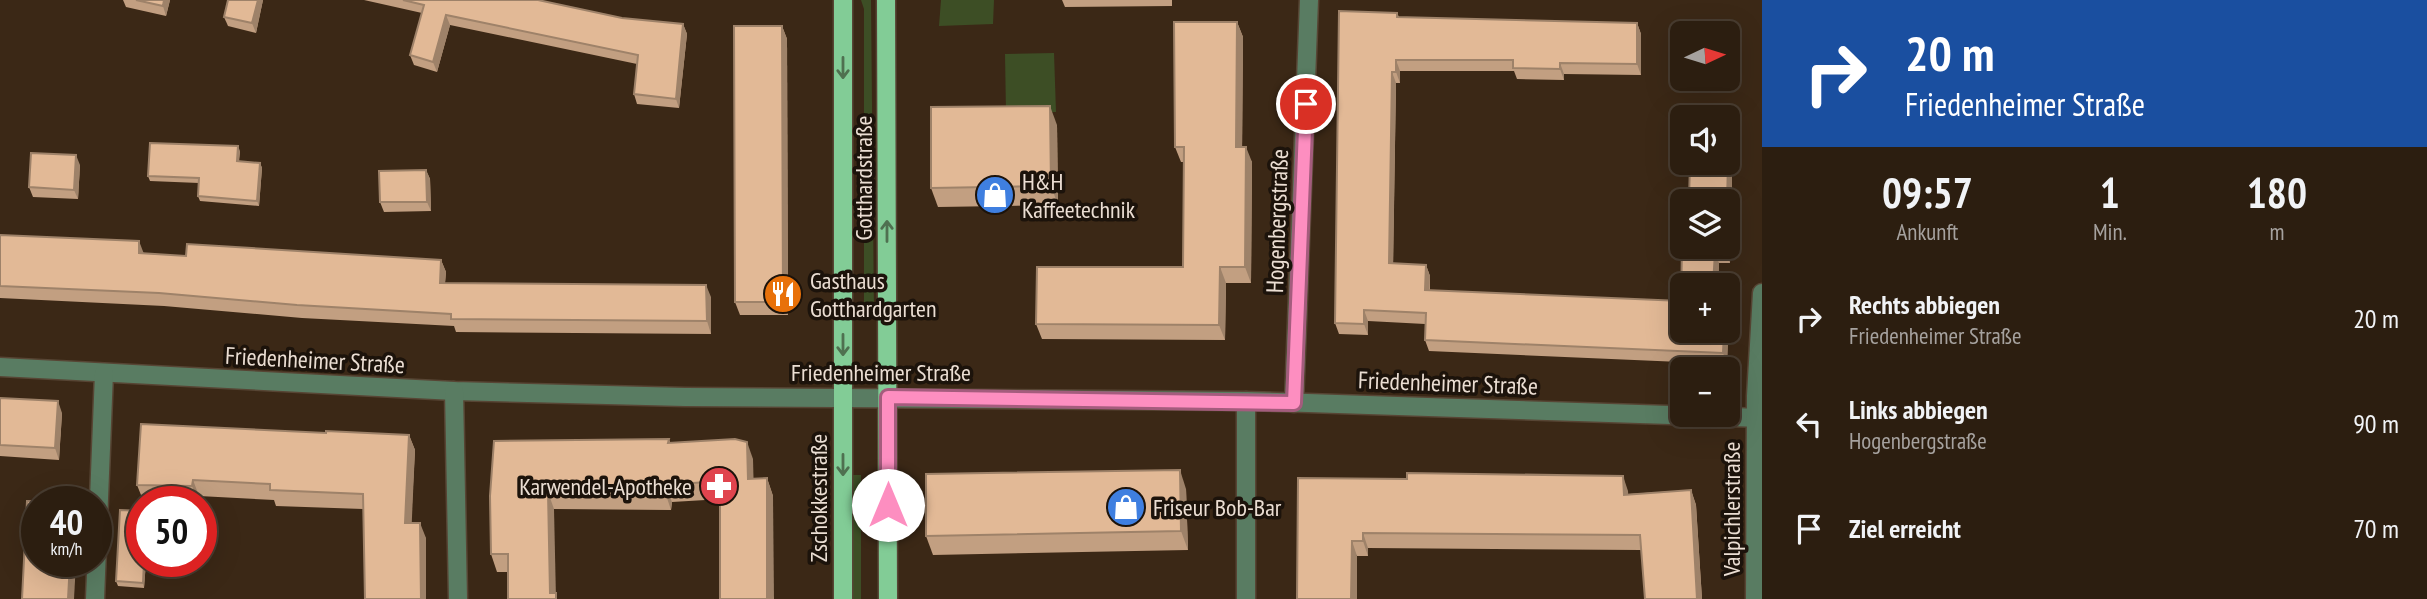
<!DOCTYPE html>
<html lang="de">
<head>
<meta charset="utf-8">
<style>
  body { margin:0; font-family:"PT Sans Narrow",sans-serif; background:#342719; color:#f1f3f6; height:100vh; display:flex; flex-direction:column; font-size:26px; white-space:nowrap }
  * { box-sizing:border-box; margin:0 }
  p { font-size:23px; color:#a6a29f }
  .icon { flex:none; width:38px; height:38px; fill:none; stroke:currentColor; stroke-width:2; stroke-linecap:round; stroke-linejoin:round }
  .map { position:relative; flex:1; overflow:hidden }
  .side { display:flex; flex-direction:column; background:#2c1e10; width:665px }
  .side>* { flex:none }
  .top-card { background:#1a4fa0; color:#fff; overflow:hidden }
  .needle { width:46px; rotate:86deg }
  .tools { position:absolute; left:1670px; top:21px; display:grid; gap:14px }
  .tools a { display:grid; place-items:center; width:70px; height:70px; border-radius:10px; background:#2c1e10; box-shadow:0 7px 28px #0002,0 0 0 2px #483c30; font-size:35px }
  .speed { position:absolute; left:21px; top:486px; display:flex; gap:14px; font-size:35px; font-weight:700; text-align:center }
  .speed>* { display:grid; place-content:center; width:91px; height:91px; border-radius:50%; background:#2c1e10; box-shadow:0 7px 28px #0002,0 0 0 2px #483c30; line-height:1 }
  .speed small { font-size:18px; font-weight:400 }
  .speed .limit { border:10px solid #d22; background:#fff; color:#111 }
  .pin { position:absolute; display:grid; place-items:center; width:60px; height:60px; color:#fff; margin:-30px; border:4px solid #fff; border-radius:50%; box-shadow:0 2px 7px #0007 }
  .me { position:absolute; width:77px; margin:-38px; rotate:0deg; stroke-linejoin:round; filter:drop-shadow(0 0 5px #0008) }
  .turn { display:flex; align-items:center; gap:24px; height:147px; padding:0 28px; font-size:32px }
  .turn .icon { width:91px; height:91px; stroke-width:2.5 }
  .turn b { display:block; font-size:49px; line-height:60px }
  .eta { display:flex; justify-content:space-evenly; align-items:center; height:119px; text-align:center }
  .eta b { font-size:42px; font-weight:700; line-height:49px }
  ul { padding:0; list-style:none }
  li { display:flex; align-items:center; gap:21px; height:105px; padding:0 28px }
  li div { flex:1 }
  li b { display:block; font-size:26px }
  li em { font-style:normal }
  main { display:flex; flex:1; min-height:0 }
  .map>svg:first-child { display:block }
</style>
</head>
<body>
<main>
<div class="map">
<svg width="1762" height="599" viewBox="0 0 1762 599">
  <rect width="100%" height="100%" fill="#3b2816"/>
  <g fill="#3d4e25">
    <path d="M 861,0 L 871,0 L 874,315 L 864,314 L 864,9 Z"/>
    <path d="M 941,0 L 994,0 L 993,24 L 939,26 Z"/>
    <path d="M 1054,53 L 1056,112 L 1006,113 L 1005,54 Z"/>
    <path d="M 852,475 L 861,475 L 861,599 L 853,599 Z"/>
  </g>
  <g fill="none" stroke-linecap="round" stroke-linejoin="round">
    <defs>
      <g id="minor">
        <path d="M 0,367 L 454,391 L 685,397 L 1246,401 L 1762,418"/>
        <path d="M 454,391 L 458,599"/>
        <path d="M 1246,401 L 1246,599"/>
        <path d="M 1294,403 L 1309,0"/>
        <path d="M 95,599 L 104,373"/>
        <path d="M 1755,599 L 1756,396 L 1762,293"/>
      </g>
      <g id="major">
        <path d="M 843,0 L 843,599"/>
        <path d="M 886,0 L 888,599"/>
      </g>
    </defs>
    <use href="#minor" stroke="#574534" stroke-width="21"/>
    <use href="#major" stroke="#574534" stroke-width="21"/>
    <use href="#minor" stroke="#597c62" stroke-width="18"/>
    <use href="#major" stroke="#82cc96" stroke-width="18"/>
  </g>
  <g fill="#c29f81">
    <path d="M 123,0 L 170,0 L 166,16 L 126,7 Z"/>
    <path d="M 228,0 L 263,0 L 256,33 L 228,26 L 224,17 Z"/>
    <path d="M 364,0 L 538,0 L 622,18 L 683,24 L 687,34 L 679,108 L 637,104 L 634,94 L 637,64 L 450,25 L 437,72 L 414,65 L 410,55 L 422,13 Z"/>
    <path d="M 1062,0 L 1172,0 L 1172,6 L 1065,7 Z"/>
    <path d="M 1339,11 L 1397,13 L 1399,17 L 1637,23 L 1641,34 L 1641,75 L 1564,74 L 1564,80 L 1517,79 L 1514,71 L 1400,71 L 1400,83 L 1396,83 L 1393,264 L 1426,265 L 1430,276 L 1430,291 L 1681,301 L 1682,247 L 1727,247 L 1727,201 L 1683,201 L 1683,200 L 1689,200 L 1690,163 L 1727,163 L 1727,124 L 1729,124 L 1733,135 L 1730,263 L 1719,263 L 1718,285 L 1682,285 L 1682,331 L 1727,331 L 1727,308 L 1729,313 L 1727,364 L 1429,351 L 1425,340 L 1425,324 L 1368,321 L 1368,335 L 1339,334 L 1335,323 Z"/>
    <path d="M 1237,22 L 1243,37 L 1242,147 L 1252,162 L 1251,283 L 1226,283 L 1225,340 L 1042,339 L 1036,324 L 1183,267 L 1184,162 L 1181,162 L 1175,147 Z"/>
    <path d="M 782,26 L 787,39 L 788,315 L 740,315 L 735,302 Z"/>
    <path d="M 1735,27 L 1739,37 L 1737,77 L 1727,77 L 1727,33 Z"/>
    <path d="M 1057,125 L 1058,205 L 938,207 L 931,188 Z"/>
    <path d="M 240,151 L 239,162 L 260,163 L 262,168 L 259,206 L 200,201 L 198,196 L 199,183 L 150,181 L 148,176 Z"/>
    <path d="M 80,165 L 78,199 L 33,197 L 29,187 Z"/>
    <path d="M 426,170 L 430,179 L 431,211 L 384,212 L 380,202 Z"/>
    <path d="M 0,235 L 144,253 L 186,256 L 441,260 L 446,272 L 445,283 L 711,297 L 711,334 L 456,332 L 454,326 L 302,318 L 164,306 L 0,298 Z"/>
    <path d="M 0,398 L 62,413 L 59,460 L 0,456 Z"/>
    <path d="M 326,433 L 409,435 L 415,450 L 411,523 L 426,538 L 363,509 L 276,506 L 274,500 L 199,496 L 198,501 L 143,500 L 137,485 Z"/>
    <path d="M 669,439 L 670,442 L 753,459 L 753,479 L 767,478 L 773,496 L 672,502 L 671,510 L 554,509 L 508,572 L 497,572 L 491,554 L 490,496 Z"/>
    <path d="M 1298,478 L 1628,491 L 1628,494 L 1691,490 L 1696,505 L 1702,599 L 1645,599 L 1642,550 L 1368,548 L 1368,556 L 1357,556 Z"/>
    <path d="M 1186,489 L 1188,550 L 933,555 L 926,536 Z"/>
    <path d="M 142,562 L 146,562 L 144,588 L 118,586 L 116,581 Z"/>
  </g>
  <g fill="#9e8269">
    <path d="M 164,0 L 170,0 L 166,16 L 163,6 Z"/>
    <path d="M 258,0 L 263,0 L 256,33 L 252,23 Z"/>
    <path d="M 446,15 L 450,25 L 437,72 L 433,62 Z"/>
    <path d="M 1237,22 L 1243,37 L 1242,162 L 1236,147 Z"/>
    <path d="M 1637,23 L 1641,34 L 1641,75 L 1637,64 Z"/>
    <path d="M 683,24 L 687,34 L 679,108 L 676,99 Z"/>
    <path d="M 782,26 L 787,39 L 788,315 L 783,302 Z"/>
    <path d="M 1735,27 L 1739,37 L 1737,77 L 1733,68 Z"/>
    <path d="M 1396,60 L 1400,71 L 1400,83 L 1396,72 Z"/>
    <path d="M 1560,63 L 1564,74 L 1564,80 L 1560,69 Z"/>
    <path d="M 1392,72 L 1396,83 L 1393,274 L 1389,263 Z"/>
    <path d="M 1050,106 L 1057,125 L 1058,205 L 1051,186 Z"/>
    <path d="M 1729,124 L 1733,135 L 1730,263 L 1726,252 L 1726,247 L 1727,247 Z"/>
    <path d="M 238,146 L 240,151 L 238,166 L 237,161 Z"/>
    <path d="M 1246,147 L 1252,162 L 1251,283 L 1245,267 Z"/>
    <path d="M 76,155 L 80,165 L 78,199 L 74,190 Z"/>
    <path d="M 260,163 L 262,168 L 259,206 L 257,201 Z"/>
    <path d="M 426,170 L 430,179 L 431,211 L 427,202 Z"/>
    <path d="M 139,241 L 144,254 L 139,253 Z"/>
    <path d="M 1715,252 L 1719,263 L 1718,285 L 1713,285 Z"/>
    <path d="M 441,260 L 446,272 L 444,295 L 440,283 Z"/>
    <path d="M 1426,265 L 1430,276 L 1429,301 L 1425,290 Z"/>
    <path d="M 1220,267 L 1226,283 L 1225,340 L 1219,325 Z"/>
    <path d="M 706,285 L 711,297 L 711,334 L 707,321 Z"/>
    <path d="M 1727,308 L 1729,313 L 1727,364 L 1723,353 L 1724,331 L 1727,331 Z"/>
    <path d="M 1364,310 L 1368,321 L 1368,335 L 1364,324 Z"/>
    <path d="M 58,401 L 62,413 L 59,460 L 55,448 Z"/>
    <path d="M 409,435 L 415,450 L 411,539 L 405,523 Z"/>
    <path d="M 747,442 L 753,459 L 754,497 L 748,479 Z"/>
    <path d="M 1180,470 L 1186,489 L 1188,550 L 1181,531 Z"/>
    <path d="M 1623,476 L 1628,491 L 1629,510 L 1624,495 Z"/>
    <path d="M 767,478 L 773,496 L 774,599 L 767,599 Z"/>
    <path d="M 193,480 L 199,496 L 198,501 L 192,486 Z"/>
    <path d="M 665,485 L 672,502 L 671,510 L 665,492 Z"/>
    <path d="M 1691,490 L 1696,505 L 1702,599 L 1697,599 Z"/>
    <path d="M 548,492 L 554,509 L 556,599 L 550,593 Z"/>
    <path d="M 420,523 L 426,538 L 426,599 L 421,599 Z"/>
    <path d="M 1363,533 L 1368,548 L 1368,556 L 1363,541 Z"/>
    <path d="M 1352,541 L 1357,556 L 1357,599 L 1351,599 Z"/>
    <path d="M 70,562 L 76,562 L 74,599 L 68,599 Z"/>
    <path d="M 144,562 L 146,562 L 144,588 L 143,583 Z"/>
  </g>
  <g fill="#e2b996" stroke="#9e8269" stroke-width="2">
    <path d="M 136,0 L 164,0 L 163,6 Z"/>
    <path d="M 228,0 L 258,0 L 252,23 L 224,17 Z"/>
    <path d="M 403,0 L 538,0 L 622,18 L 683,24 L 676,99 L 634,94 L 638,55 L 446,15 L 433,62 L 410,55 L 424,5 Z"/>
    <path d="M 1339,11 L 1397,13 L 1397,17 L 1637,23 L 1637,64 L 1560,63 L 1560,69 L 1513,68 L 1513,60 L 1396,60 L 1396,72 L 1392,72 L 1389,263 L 1426,265 L 1425,290 L 1681,301 L 1682,247 L 1726,247 L 1726,252 L 1715,252 L 1713,285 L 1682,285 L 1682,331 L 1724,331 L 1723,353 L 1425,340 L 1426,313 L 1364,310 L 1364,324 L 1335,323 Z"/>
    <path d="M 1174,22 L 1237,22 L 1236,147 L 1246,147 L 1245,267 L 1220,267 L 1219,325 L 1036,324 L 1037,267 L 1183,267 L 1184,147 L 1175,147 Z"/>
    <path d="M 1690,25 L 1735,27 L 1733,68 L 1727,67 L 1727,33 L 1690,33 Z"/>
    <path d="M 734,26 L 782,26 L 783,302 L 735,302 Z"/>
    <path d="M 1050,106 L 1051,186 L 931,188 L 931,107 Z"/>
    <path d="M 1727,124 L 1729,124 L 1727,201 L 1683,201 L 1683,200 L 1689,200 L 1690,163 L 1727,163 Z"/>
    <path d="M 150,143 L 238,146 L 237,161 L 260,163 L 257,201 L 198,196 L 199,178 L 148,176 Z"/>
    <path d="M 31,153 L 76,155 L 74,190 L 29,187 Z"/>
    <path d="M 426,170 L 427,202 L 380,202 L 379,171 Z"/>
    <path d="M 0,235 L 139,241 L 139,253 L 186,256 L 187,244 L 441,260 L 440,283 L 706,285 L 707,321 L 451,319 L 451,314 L 297,305 L 159,293 L 0,286 Z"/>
    <path d="M 0,398 L 58,401 L 55,448 L 0,445 Z"/>
    <path d="M 141,424 L 326,433 L 326,431 L 409,435 L 405,523 L 420,523 L 421,599 L 365,599 L 363,494 L 270,490 L 270,484 L 193,480 L 192,486 L 137,485 Z"/>
    <path d="M 669,439 L 668,443 L 735,439 L 747,442 L 748,479 L 767,478 L 767,599 L 720,599 L 720,481 L 665,485 L 665,492 L 548,492 L 550,593 L 556,593 L 556,599 L 508,599 L 508,554 L 491,554 L 490,496 L 494,441 Z"/>
    <path d="M 1180,470 L 1181,531 L 926,536 L 926,474 Z"/>
    <path d="M 1407,473 L 1623,476 L 1624,495 L 1691,490 L 1697,599 L 1645,599 L 1640,535 L 1363,533 L 1363,541 L 1352,541 L 1351,599 L 1297,599 L 1298,478 L 1407,479 Z"/>
    <path d="M 27,501 L 53,502 L 37,502 L 37,562 L 70,562 L 68,599 L 22,599 Z"/>
    <path d="M 120,510 L 142,511 L 142,562 L 144,562 L 143,583 L 116,581 Z"/>
  </g>
  <defs><path id="oneway-shaft" d="M-6 0H5M1.5-3L5.5 0L1.5 3" fill="none" stroke-width="1.6" stroke-linecap="round" stroke-linejoin="round" transform="scale(1.75)"/></defs>
  <g stroke="#4f7050">
    <use href="#oneway-shaft" transform="translate(843 68) rotate(90)"/>
    <use href="#oneway-shaft" transform="translate(887 231) rotate(-90)"/>
    <use href="#oneway-shaft" transform="translate(843 345) rotate(90)"/>
    <use href="#oneway-shaft" transform="translate(843 465) rotate(90)"/>
  </g>
  <g fill="none" stroke-linecap="round" stroke-linejoin="round">
    <defs>
      <path id="route" d="M 888,505 L 888,397 L 1294,403 L 1306,104"/>
    </defs>
    <use href="#route" stroke="#a45c7d" stroke-width="18"/>
    <use href="#route" stroke="#fd8ec0" stroke-width="12"/>
  </g>
  <defs>
    <symbol id="shop-disc" viewBox="-11 -11 22 22"><circle r="9.5" fill="#3f7fe0" stroke="#1c130b"/><path d="M-5-2.5h2.3a2.7 3.5 0 0 1 5.4 0H5L5.5 6h-11ZM-1.5-2.5h3a1.5 2.3 0 0 0-3 0Z" fill="#fff"/></symbol>
    <symbol id="restaurant-disc" viewBox="-11 -11 22 22"><circle r="9.5" fill="#e8710a" stroke="#1c130b"/><path d="M-5-6h1v4h1v-4h1v4h1v-4h1v5L-1.5 .5V6h-2V.5L-5-1ZM5-6V6H3V1.5H1.5Q1.5-4 5-6Z" fill="#fff"/></symbol>
    <symbol id="pharmacy-disc" viewBox="-11 -11 22 22"><circle r="9.5" fill="#e0444e" stroke="#1c130b"/><path d="M-2-6h4v4h4v4h-4v4h-4v-4h-4v-4h4Z" fill="#fff"/></symbol>
  </defs>
  <g fill-rule="evenodd">
    <use href="#shop-disc" x="973" y="173" width="44" height="44"/>
    <use href="#restaurant-disc" x="761" y="272" width="44" height="44"/>
    <use href="#pharmacy-disc" x="697" y="464" width="44" height="44"/>
    <use href="#shop-disc" x="1104" y="485" width="44" height="44"/>
  </g>
  <g text-anchor="middle" dominant-baseline="central" stroke-width="7" stroke-linejoin="round" paint-order="stroke">
    <g font-size="24" fill="#ebded3" stroke="#1c130b">
      <text transform="translate(863 178) rotate(-90)">Gotthardstraße</text>
      <text transform="translate(1277 221) rotate(-88)">Hogenbergstraße</text>
      <text transform="translate(315 360) rotate(3)">Friedenheimer Straße</text>
      <text x="881" y="372">Friedenheimer Straße</text>
      <text transform="translate(1448 383) rotate(2)">Friedenheimer Straße</text>
      <text transform="translate(818 498) rotate(-90)">Zschokkestraße</text>
      <text transform="translate(1731 509) rotate(-90)">Valpichlerstraße</text>
    </g>
    <g font-size="24" fill="#ebded3" stroke="#1c130b" text-anchor="start">
      <text x="1022" y="181">H&amp;H<tspan x="1022" dy="28">Kaffeetechnik</tspan></text>
      <text x="810" y="280">Gasthaus<tspan x="810" dy="28">Gotthardgarten</tspan></text>
      <text x="692" y="486" text-anchor="end">Karwendel-Apotheke</text>
      <text x="1153" y="507">Friseur Bob-Bar</text>
    </g>
  </g>
</svg>
<div class="tools">
<a><svg class="needle" viewBox="-14 -14 28 28"><path d="M0-13l5 13h-10z" fill="#e53935"/><path d="M0 13l5-13h-10z" fill="#a6a29f"/></svg></a>
<a><svg class="icon" aria-label="sound" viewBox="0 0 24 24"><path d="M4 9h4l5-4v14l-5-4H4zM17 9q2 3 0 6"/></svg></a>
<a><svg class="icon" aria-label="layers" viewBox="0 0 24 24"><path d="M12 4l9 5-9 5-9-5zM3 14l9 5 9-5"/></svg></a>
<a>+</a>
<a>−</a>
</div>
<div class="speed"><div>40<small>km/h</small></div><div class="limit">50</div></div>
<div class="pin" style="left:1306px;top:104px;background:#d93025"><svg class="icon" aria-label="arrive" viewBox="0 0 24 24"><path d="M6 21V4h12l-3 4 3 4H6"/></svg></div>
<svg class="me" style="left:888px;top:505px" viewBox="-20 -20 40 40"><circle r="19" fill="#fff"/><path d="M0-13L10 11 0 6-10 11z" fill="#fd8ec0"/></svg>
</div>
<section class="side">
<div class="top-card">
<div class="turn"><svg class="icon" aria-label="right" viewBox="0 0 24 24"><path d="M7 20v-9h11M14 6l5 5-5 5"/></svg><div><b>20 m</b>Friedenheimer Straße</div></div>
</div>
<div class="eta">
<div><b>09:57</b><p>Ankunft</p></div>
<div><b>1</b><p>Min.</p></div>
<div><b>180</b><p>m</p></div>
</div>
<ul>
<li><svg class="icon" aria-label="right" viewBox="0 0 24 24"><path d="M7 20v-9h11M14 6l5 5-5 5"/></svg><div><b>Rechts abbiegen</b><p>Friedenheimer Straße</p></div><em>20 m</em></li>
<li><svg class="icon" aria-label="left" viewBox="0 0 24 24"><path d="M17 20v-9H6M10 6l-5 5 5 5"/></svg><div><b>Links abbiegen</b><p>Hogenbergstraße</p></div><em>90 m</em></li>
<li><svg class="icon" aria-label="arrive" viewBox="0 0 24 24"><path d="M6 21V4h12l-3 4 3 4H6"/></svg><div><b>Ziel erreicht</b></div><em>70 m</em></li>
</ul>
</section>
</main>
</body>
</html>
